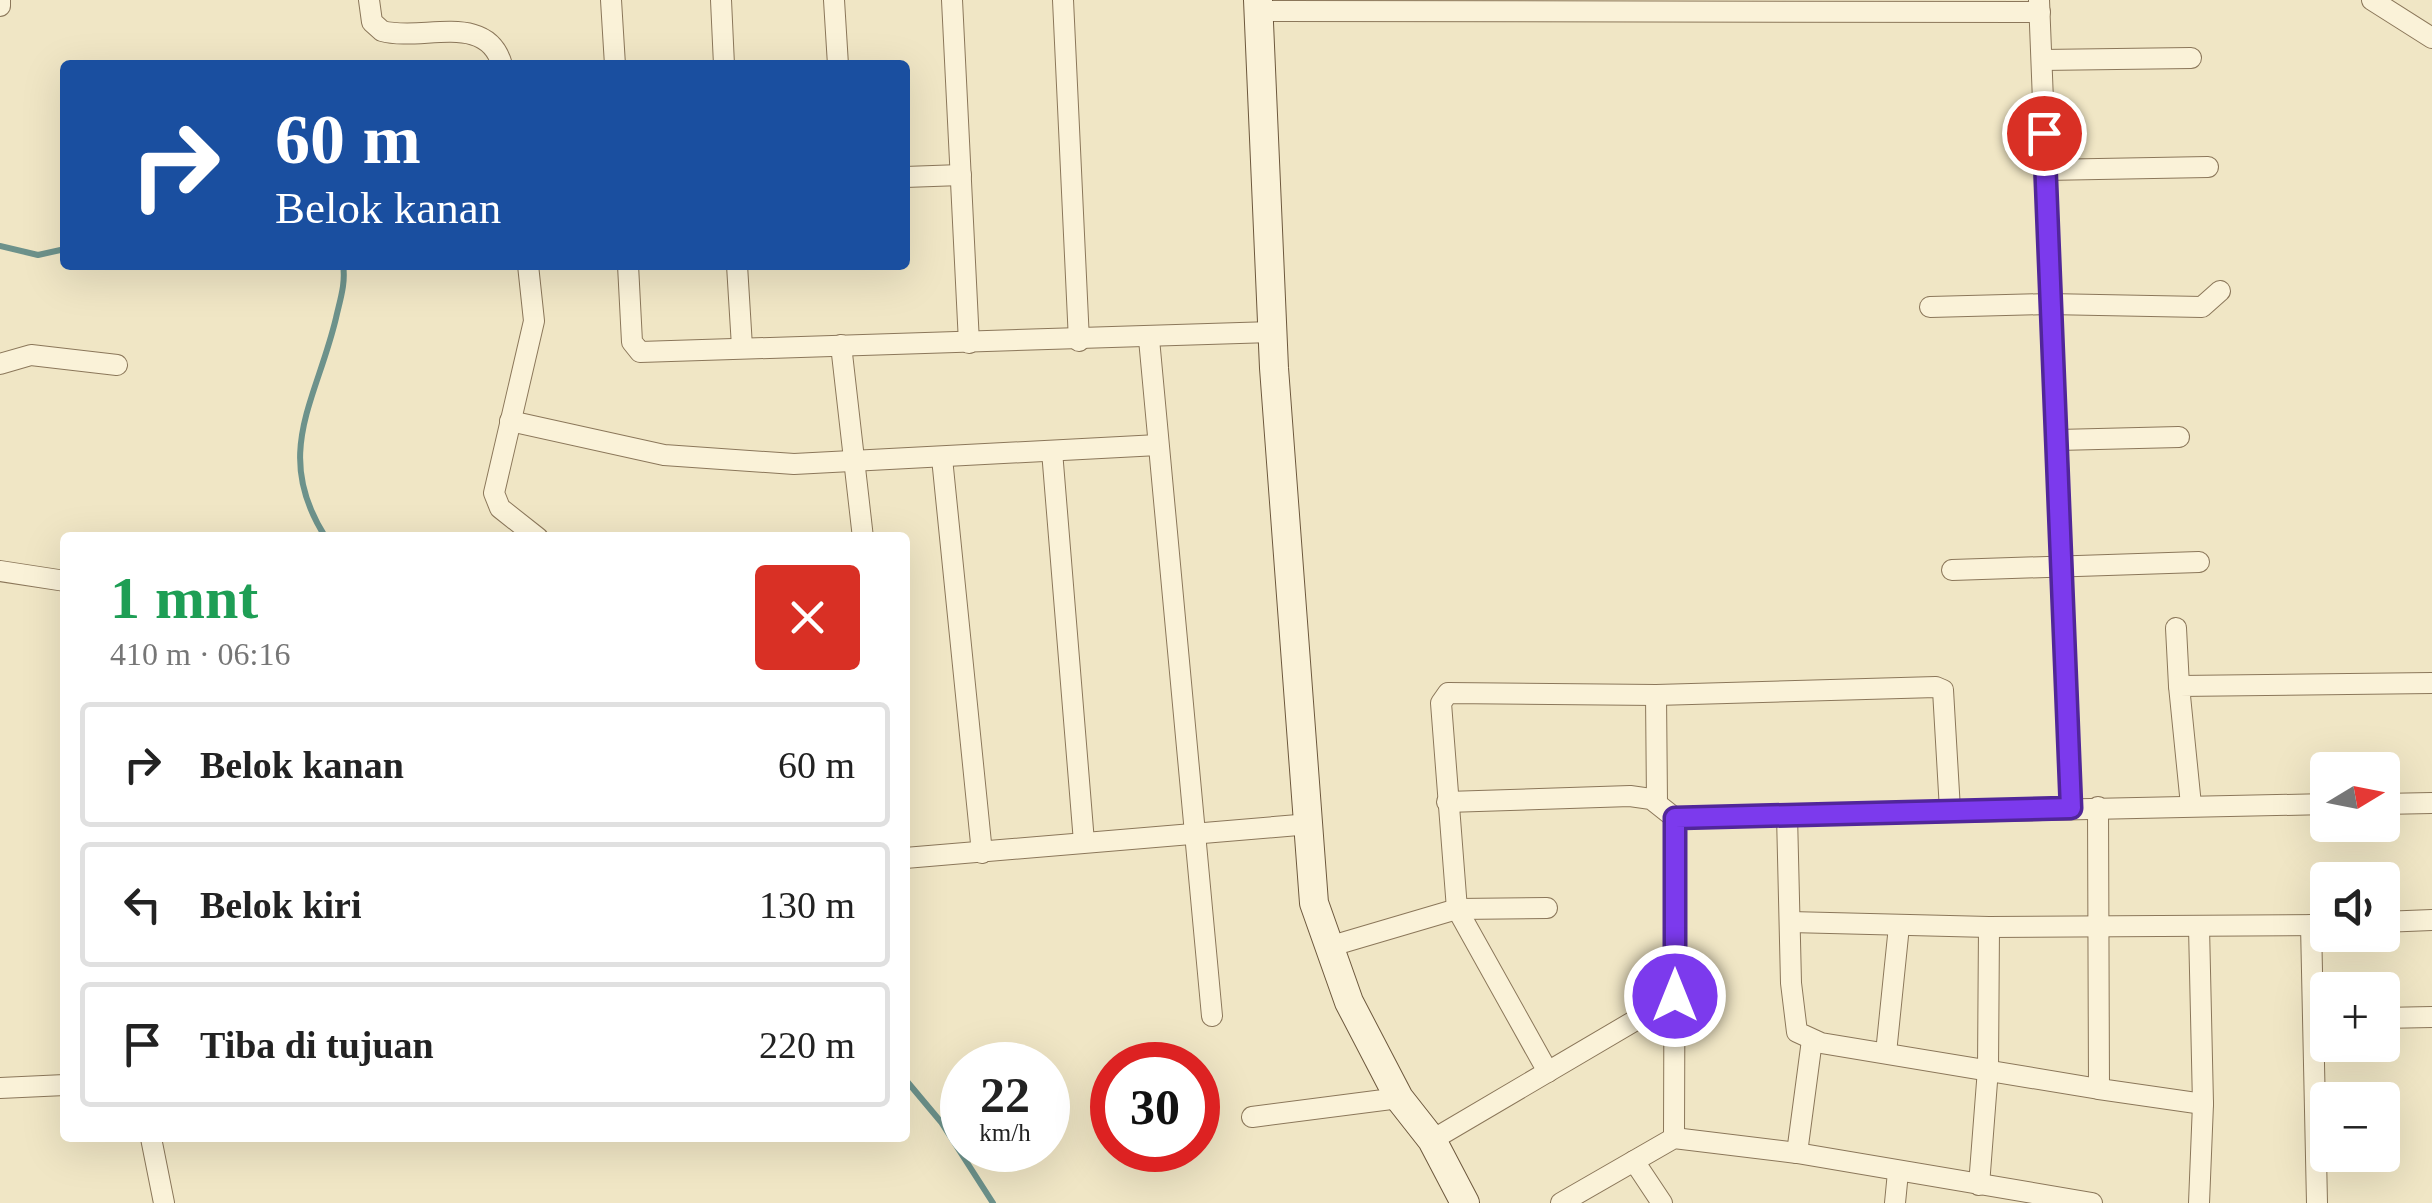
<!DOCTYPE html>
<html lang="id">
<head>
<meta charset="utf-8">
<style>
  body { margin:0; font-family:"Times New Roman",serif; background:#f2f2f2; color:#222; height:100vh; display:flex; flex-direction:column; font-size:38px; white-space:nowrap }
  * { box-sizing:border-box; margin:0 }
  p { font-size:32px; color:#767676 }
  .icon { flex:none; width:55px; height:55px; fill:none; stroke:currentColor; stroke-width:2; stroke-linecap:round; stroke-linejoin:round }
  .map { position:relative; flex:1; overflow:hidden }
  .details { position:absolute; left:60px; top:532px; width:850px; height:610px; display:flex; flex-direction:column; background:#fff; border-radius:10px; box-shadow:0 10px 40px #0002 }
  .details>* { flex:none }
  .banner { position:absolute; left:60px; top:60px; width:850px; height:210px; border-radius:10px; box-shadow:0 10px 40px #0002; background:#1a4fa0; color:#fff; overflow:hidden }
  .needle { width:65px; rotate:80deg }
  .fabs { position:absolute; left:2310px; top:752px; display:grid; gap:20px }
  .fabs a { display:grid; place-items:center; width:90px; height:90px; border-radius:10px; background:#fff; box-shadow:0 10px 40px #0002; font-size:50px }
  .speed { position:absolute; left:940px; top:1042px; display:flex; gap:20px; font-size:50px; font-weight:700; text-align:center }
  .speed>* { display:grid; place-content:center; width:130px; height:130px; border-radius:50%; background:#fff; box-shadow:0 10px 40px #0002; line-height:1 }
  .speed small { font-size:25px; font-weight:400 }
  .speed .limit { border:15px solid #d22; background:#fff; color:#111 }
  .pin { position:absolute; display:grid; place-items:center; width:85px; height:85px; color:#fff; margin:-42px; border:5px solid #fff; border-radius:50%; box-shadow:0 2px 10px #0007 }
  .me { position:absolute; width:110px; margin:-55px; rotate:0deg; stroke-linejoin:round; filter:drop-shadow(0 0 8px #0008) }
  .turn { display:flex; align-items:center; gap:35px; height:210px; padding:0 50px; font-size:45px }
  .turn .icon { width:130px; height:130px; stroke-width:2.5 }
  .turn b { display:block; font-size:70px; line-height:85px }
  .round { display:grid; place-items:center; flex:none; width:105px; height:105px; border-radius:10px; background:#f2f2f2 }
  .overview { display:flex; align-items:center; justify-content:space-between; height:170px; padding:0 50px }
  h1 { font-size:60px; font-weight:700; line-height:75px; color:#1e9e55 }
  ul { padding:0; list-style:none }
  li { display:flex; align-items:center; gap:30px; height:125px; margin:0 20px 15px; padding:0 30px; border:5px solid #e0e0e0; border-radius:10px }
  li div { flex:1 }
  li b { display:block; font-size:38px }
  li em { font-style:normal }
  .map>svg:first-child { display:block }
</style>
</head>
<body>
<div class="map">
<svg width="2432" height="1203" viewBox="0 0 2432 1203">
  <rect width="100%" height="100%" fill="#f0e6c5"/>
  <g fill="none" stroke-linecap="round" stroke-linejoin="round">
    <g stroke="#6d928b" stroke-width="6">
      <path d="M 0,246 L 38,255 L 65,249"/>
      <path d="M 326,538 C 272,454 316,402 336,318 C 340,300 346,283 343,265"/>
      <path d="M 905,1079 L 941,1122 L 993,1203"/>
    </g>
    <defs>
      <g id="street">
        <path d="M 369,0 L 372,22 L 382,31 C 422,42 487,11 502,65"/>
        <path d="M 611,0 L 615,65"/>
        <path d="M 721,0 L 724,65"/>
        <path d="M 834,0 L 838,65"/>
        <path d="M 952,0 L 969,343"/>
        <path d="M 1063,0 L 1079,341"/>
        <path d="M 2039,0 L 2071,808"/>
        <path d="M 2372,0 L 2432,38"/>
        <path d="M 0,6 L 0,0"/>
        <path d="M 1259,11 L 2040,12"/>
        <path d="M 2042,60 L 2191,58"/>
        <path d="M 2044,170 L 2208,167"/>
        <path d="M 905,177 L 961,175"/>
        <path d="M 528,265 L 534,321 L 494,493 L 500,508 L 538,538"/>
        <path d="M 628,265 L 632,342 L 640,352 L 1272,332"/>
        <path d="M 737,265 L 742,347"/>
        <path d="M 1930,307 L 2048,304 L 2202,307 L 2220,291"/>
        <path d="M 1149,339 L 1212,1016"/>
        <path d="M 841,345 L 863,538"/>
        <path d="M 0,364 L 31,355 L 117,365"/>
        <path d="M 510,421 L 664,455 L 794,464 L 1158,445"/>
        <path d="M 2058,440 L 2179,437"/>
        <path d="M 1052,451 L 1084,842"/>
        <path d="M 942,458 L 982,853"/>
        <path d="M 1952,570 L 2199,562"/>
        <path d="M 0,571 L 65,581"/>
        <path d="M 2176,628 L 2179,686"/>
        <path d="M 1656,695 L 1657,802"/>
        <path d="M 1447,802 L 1630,796 L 1651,799 L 1675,818"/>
        <path d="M 2382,804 L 2432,803"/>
        <path d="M 2191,805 L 2179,686 L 2432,683"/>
        <path d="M 2098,807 L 2099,1089 L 2203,1104"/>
        <path d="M 1787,815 L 1791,983 L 1797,1032 L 1821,1043 L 2099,1089"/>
        <path d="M 905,858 L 1310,824"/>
        <path d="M 1790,922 L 1989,927 L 2328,925"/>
        <path d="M 2382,922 L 2432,920"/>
        <path d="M 2311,925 L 2317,1203"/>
        <path d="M 2199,927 L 2203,1104 L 2199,1203"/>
        <path d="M 1328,947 L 1457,909 L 1547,908"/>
        <path d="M 2382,1018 L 2432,1017"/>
        <path d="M 1886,1053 L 1899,926"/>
        <path d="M 1548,1072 L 1457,909 L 1441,703 L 1448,693 L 1656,695 L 1936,687 L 1943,690 L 1950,810"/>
        <path d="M 0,1088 L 65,1085"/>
        <path d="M 1252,1117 L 1399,1098"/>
        <path d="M 151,1138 L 164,1203"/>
        <path d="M 1674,1138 L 1675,818 L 2328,804"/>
        <path d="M 1432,1140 L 1675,997"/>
        <path d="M 1797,1153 L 1812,1040"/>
        <path d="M 1634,1161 L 1662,1203"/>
        <path d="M 1979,1185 L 1988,1069 L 1989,927"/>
        <path d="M 1561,1203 L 1674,1138 L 1797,1153 L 2092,1203"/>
        <path d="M 1895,1203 L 1898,1172"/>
      </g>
      <path id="secondary" d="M 1258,0 L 1274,368 L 1314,903 L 1349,1002 L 1399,1098 L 1432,1140 L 1465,1203"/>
    </defs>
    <use href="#street" stroke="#8b775a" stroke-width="22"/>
    <use href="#secondary" stroke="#6d583d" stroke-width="30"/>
    <use href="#street" stroke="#faf2d8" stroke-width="20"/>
    <use href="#secondary" stroke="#faf2d8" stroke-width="28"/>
  </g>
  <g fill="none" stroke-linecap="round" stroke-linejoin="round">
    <defs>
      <path id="route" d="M 1675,996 L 1675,818 L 2071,808 L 2044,133"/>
    </defs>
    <use href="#route" stroke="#51269a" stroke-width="25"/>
    <use href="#route" stroke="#7c3aed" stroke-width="18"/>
  </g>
</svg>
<div class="fabs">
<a><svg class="needle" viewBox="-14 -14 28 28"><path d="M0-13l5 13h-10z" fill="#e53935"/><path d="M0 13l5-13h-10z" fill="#767676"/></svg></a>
<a><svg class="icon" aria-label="sound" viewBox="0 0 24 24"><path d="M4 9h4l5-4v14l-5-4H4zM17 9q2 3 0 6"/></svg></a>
<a>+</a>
<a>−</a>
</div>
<div class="speed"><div>22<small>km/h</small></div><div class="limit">30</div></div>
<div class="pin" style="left:2044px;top:133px;background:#d93025"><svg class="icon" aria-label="arrive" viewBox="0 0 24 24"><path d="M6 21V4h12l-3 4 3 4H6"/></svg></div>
<svg class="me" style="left:1675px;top:996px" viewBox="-20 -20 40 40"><circle r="17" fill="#7c3aed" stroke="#fff" stroke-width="3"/><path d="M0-11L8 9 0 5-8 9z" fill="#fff"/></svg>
<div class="banner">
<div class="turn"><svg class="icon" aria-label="right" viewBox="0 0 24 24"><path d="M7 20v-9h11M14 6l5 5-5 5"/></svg><div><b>60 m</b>Belok kanan</div></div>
</div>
<section class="details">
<div class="overview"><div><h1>1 mnt</h1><p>410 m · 06:16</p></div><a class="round" style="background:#d93025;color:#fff"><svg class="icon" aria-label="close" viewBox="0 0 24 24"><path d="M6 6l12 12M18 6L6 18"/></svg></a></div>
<ul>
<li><svg class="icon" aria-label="right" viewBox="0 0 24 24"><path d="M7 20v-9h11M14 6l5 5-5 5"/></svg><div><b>Belok kanan</b></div><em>60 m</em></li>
<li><svg class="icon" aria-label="left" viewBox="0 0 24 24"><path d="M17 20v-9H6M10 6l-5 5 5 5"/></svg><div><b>Belok kiri</b></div><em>130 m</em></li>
<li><svg class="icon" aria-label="arrive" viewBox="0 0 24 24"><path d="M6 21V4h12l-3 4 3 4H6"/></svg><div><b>Tiba di tujuan</b></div><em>220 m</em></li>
</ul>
</section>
</div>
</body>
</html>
